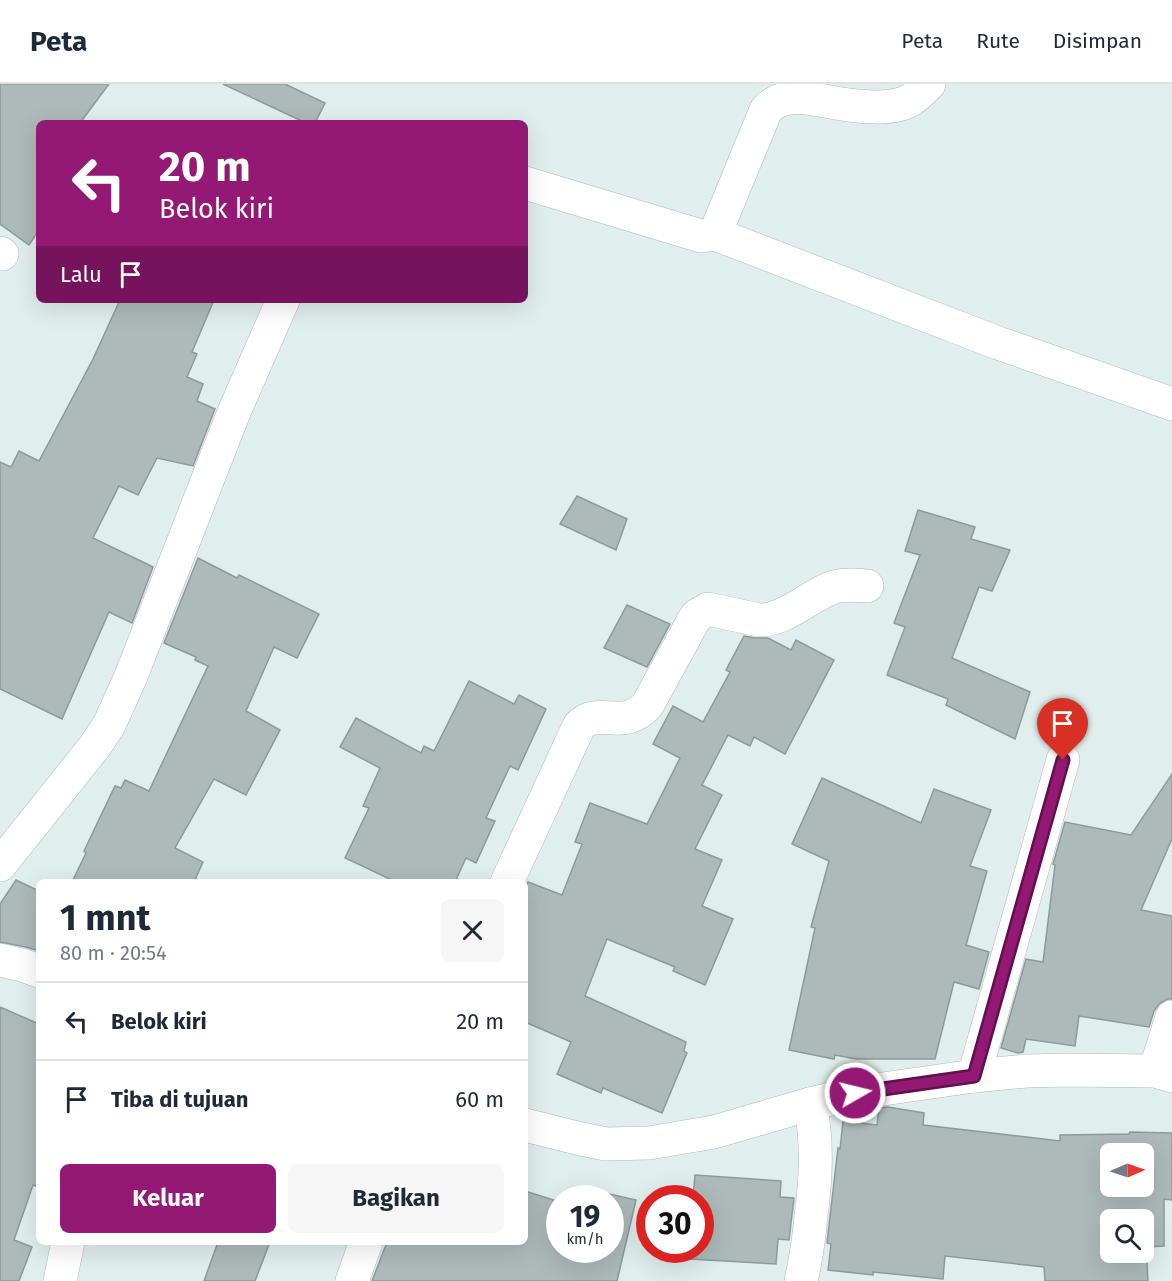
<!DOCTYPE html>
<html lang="id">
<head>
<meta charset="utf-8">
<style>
  body { margin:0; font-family:"Fira Sans",sans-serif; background:#f6f6f7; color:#1f2937; height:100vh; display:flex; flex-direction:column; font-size:22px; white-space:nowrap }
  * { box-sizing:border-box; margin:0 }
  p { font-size:20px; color:#747a83 }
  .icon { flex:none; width:33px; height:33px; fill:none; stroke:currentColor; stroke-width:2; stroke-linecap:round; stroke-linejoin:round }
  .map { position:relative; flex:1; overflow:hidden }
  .details { position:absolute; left:36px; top:795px; width:492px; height:366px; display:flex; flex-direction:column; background:#fff; border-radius:9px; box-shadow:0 6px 24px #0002 }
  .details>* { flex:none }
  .banner { position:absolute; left:36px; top:36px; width:492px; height:183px; border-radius:9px; box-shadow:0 6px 24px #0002; background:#931975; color:#fff; overflow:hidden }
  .needle { width:39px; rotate:88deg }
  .tools { position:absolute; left:1100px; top:1059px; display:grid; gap:12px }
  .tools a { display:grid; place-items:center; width:54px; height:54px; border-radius:9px; background:#fff; box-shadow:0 6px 24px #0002; font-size:30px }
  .speed { position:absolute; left:546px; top:1101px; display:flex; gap:12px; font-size:30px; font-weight:700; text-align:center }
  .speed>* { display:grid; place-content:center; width:78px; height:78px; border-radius:50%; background:#fff; box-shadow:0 6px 24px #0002; line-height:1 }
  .speed small { font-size:15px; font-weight:400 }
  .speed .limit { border:9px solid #d22; background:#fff; color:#111 }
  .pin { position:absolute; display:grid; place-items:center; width:51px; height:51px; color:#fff; margin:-62px -26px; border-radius:50% 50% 50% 0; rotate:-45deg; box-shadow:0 0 6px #0007 }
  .pin .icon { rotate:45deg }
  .me { position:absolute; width:66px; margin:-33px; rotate:82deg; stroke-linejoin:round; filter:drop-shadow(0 0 4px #0008) }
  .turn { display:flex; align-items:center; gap:21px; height:126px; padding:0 24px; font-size:27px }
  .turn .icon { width:78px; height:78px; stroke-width:2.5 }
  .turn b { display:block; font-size:42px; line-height:51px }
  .then { display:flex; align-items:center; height:57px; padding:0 24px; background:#0003; gap:12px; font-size:22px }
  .round { display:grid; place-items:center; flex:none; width:63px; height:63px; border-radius:9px; background:#f6f6f7 }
  .summary { display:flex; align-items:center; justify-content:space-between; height:102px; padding:0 24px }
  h1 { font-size:36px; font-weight:700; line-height:45px }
  .cta { display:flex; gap:12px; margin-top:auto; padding:12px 24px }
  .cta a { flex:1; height:69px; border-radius:9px; background:#931975; color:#fff; font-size:24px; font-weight:700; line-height:69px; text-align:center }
  .cta a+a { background:#f6f6f7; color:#1f2937 }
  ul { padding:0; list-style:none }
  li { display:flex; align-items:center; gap:18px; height:78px; padding:0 24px; border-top:2px solid #e0e1e3 }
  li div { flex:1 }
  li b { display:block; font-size:22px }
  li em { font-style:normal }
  header { display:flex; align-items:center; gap:36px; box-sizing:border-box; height:84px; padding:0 30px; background:#fff; border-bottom:2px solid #e0e1e3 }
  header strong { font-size:28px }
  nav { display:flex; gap:33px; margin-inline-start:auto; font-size:21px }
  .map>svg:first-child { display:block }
</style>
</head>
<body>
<header>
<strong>Peta</strong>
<nav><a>Peta</a><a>Rute</a><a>Disimpan</a></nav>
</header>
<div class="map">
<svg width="1172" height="1197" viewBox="0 0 1172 1197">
  <rect width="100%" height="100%" fill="#e0eeed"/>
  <g fill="#adbab9" stroke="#8d9a99" stroke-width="1.5" fill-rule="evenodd">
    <path d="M 0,0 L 109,0 L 80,39 L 39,39 L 39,146 L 29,161 L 0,140 Z"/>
    <path d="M 223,0 L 285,0 L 325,19 L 315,39 L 306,39 Z"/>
    <path d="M 120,216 L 214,216 L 192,268 L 197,270 L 187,293 L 203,300 L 197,317 L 215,325 L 193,382 L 157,374 L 138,411 L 119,402 L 93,454 L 153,483 L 132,539 L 109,528 L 62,635 L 0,605 L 0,378 L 11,383 L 19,367 L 39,377 L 93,275 Z"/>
    <path d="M 577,412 L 627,435 L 616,466 L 560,440 Z"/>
    <path d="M 918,426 L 975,443 L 971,455 L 1010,466 L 992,507 L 979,503 L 952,574 L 1030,608 L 1015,655 L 946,621 L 948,615 L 887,591 L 905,543 L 894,539 L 920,471 L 905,467 Z"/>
    <path d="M 198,474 L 237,494 L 239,491 L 319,530 L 297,574 L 274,563 L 246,627 L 280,646 L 246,711 L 214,695 L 175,764 L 203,778 L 194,798 L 72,798 L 86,769 L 84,767 L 115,702 L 121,704 L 125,696 L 149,707 L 208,582 L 195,576 L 196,573 L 164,559 Z"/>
    <path d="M 627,521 L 670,540 L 647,583 L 604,564 Z"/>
    <path d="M 744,552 L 755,554 L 768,554 L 791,566 L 796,556 L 834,576 L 785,670 L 754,653 L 750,662 L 728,651 L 702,701 L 722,711 L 695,765 L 722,776 L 702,822 L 733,835 L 705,901 L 673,887 L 675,883 L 607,855 L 585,912 L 686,958 L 684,967 L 687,969 L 662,1029 L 603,1004 L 601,1009 L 557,990 L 571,958 L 525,938 L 525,804 L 528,798 L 562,811 L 582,760 L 575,758 L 590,719 L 647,740 L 680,674 L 653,660 L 673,622 L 703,638 L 730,588 L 726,586 Z"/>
    <path d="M 469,597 L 514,620 L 519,611 L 546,625 L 518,686 L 510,682 L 486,734 L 495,737 L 476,779 L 466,774 L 455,798 L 396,798 L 345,774 L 369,724 L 363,722 L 380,684 L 340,663 L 356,634 L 421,669 L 424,662 L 434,667 Z"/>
    <path d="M 1172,690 L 1172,755 L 1141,826 L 1172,832 L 1172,915 L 1167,915 L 1159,920 L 1154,927 L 1149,943 L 1079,932 L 1075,962 L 1026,955 L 1023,968 L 1018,969 L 1001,964 L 1026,875 L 1043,878 L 1055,781 L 1053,780 L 1065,738 L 1131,751 Z"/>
    <path d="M 822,694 L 921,739 L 934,705 L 991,726 L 970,782 L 987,787 L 966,861 L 989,868 L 979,905 L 954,898 L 935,975 L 856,975 L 835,971 L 834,975 L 789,966 L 815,844 L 811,843 L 829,777 L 792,760 Z"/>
    <path d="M 16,796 L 39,807 L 39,867 L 26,863 L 0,858 L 0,820 Z"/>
    <path d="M 0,923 L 39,940 L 39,1103 L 33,1101 L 14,1156 L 32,1163 L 19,1197 L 0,1197 Z"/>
    <path d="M 888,1023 L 924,1029 L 923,1041 L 1060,1057 L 1060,1051 L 1129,1050 L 1130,1048 L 1172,1049 L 1172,1116 L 1164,1115 L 1164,1162 L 1146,1163 L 1148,1197 L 1045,1197 L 1044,1183 L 945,1172 L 943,1195 L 873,1188 L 873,1191 L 828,1186 L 831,1160 L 827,1159 L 838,1064 L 840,1065 L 843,1037 L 877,1041 L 879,1024 ZM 1110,1070 L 1143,1070 L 1143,1102 L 1110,1102 ZM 1110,1136 L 1143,1136 L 1143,1168 L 1110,1168 Z"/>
    <path d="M 695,1091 L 781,1097 L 780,1113 L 794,1114 L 789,1156 L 778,1155 L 776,1180 L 690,1175 L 690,1166 L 700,1166 L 700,1114 L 693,1114 Z"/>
    <path d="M 583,1104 L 636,1116 L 617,1197 L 372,1197 L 387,1158 L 525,1158 L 525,1107 L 560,1118 L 560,1166 L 610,1166 L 610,1114 L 581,1114 Z"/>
    <path d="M 218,1158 L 270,1158 L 255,1197 L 204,1197 Z"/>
  </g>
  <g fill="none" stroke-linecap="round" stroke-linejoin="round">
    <defs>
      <g id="street">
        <path d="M 525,99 L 701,152 L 715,150 L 998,259 L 1172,320"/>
        <path d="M 715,150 L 766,26 C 786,4 817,17 842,20 C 862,23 888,26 907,18 C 916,14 922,6 929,0"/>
        <path d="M 0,169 L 2,170"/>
        <path d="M 0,781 L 95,662 L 109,641 L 131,592 L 234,328 L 283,216"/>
        <path d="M 507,798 L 579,642 C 598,621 624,649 648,620 L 696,532 L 708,525 L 759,536 C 785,537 810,511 834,503 C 845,500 855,501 867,502"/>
        <path d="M 0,876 L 22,881 L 39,887"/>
        <path d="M 1155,987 L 1172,933"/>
        <path d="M 974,992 L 1063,676"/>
        <path d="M 525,1041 L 581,1055 L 606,1060 L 649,1059 L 714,1048 L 810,1020 L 855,1009 L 974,992 L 1026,987 L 1068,986 L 1155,987 L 1172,992"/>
        <path d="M 60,1197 L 68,1158"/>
        <path d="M 352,1197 L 366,1158"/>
        <path d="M 801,1197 C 806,1175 809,1154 811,1132 C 816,1094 818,1058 810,1020"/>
      </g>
    </defs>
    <use href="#street" stroke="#adbab9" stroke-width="34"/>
    <use href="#street" stroke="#fff" stroke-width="33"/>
  </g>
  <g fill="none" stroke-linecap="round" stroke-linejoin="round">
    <defs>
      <path id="route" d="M 855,1009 L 974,992 L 1063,676"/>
    </defs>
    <use href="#route" stroke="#60104c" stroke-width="15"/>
    <use href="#route" stroke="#931975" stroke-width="10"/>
  </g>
</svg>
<div class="tools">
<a><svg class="needle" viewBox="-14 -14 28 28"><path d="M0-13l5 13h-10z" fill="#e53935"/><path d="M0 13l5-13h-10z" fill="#747a83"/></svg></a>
<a><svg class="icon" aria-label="search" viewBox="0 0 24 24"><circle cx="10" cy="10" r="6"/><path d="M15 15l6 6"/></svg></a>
</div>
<div class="speed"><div>19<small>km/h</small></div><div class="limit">30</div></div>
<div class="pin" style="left:1063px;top:676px;background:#d93025"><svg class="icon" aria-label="arrive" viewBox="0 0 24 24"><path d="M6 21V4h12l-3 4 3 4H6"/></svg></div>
<svg class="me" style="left:855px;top:1009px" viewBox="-20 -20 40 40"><circle r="17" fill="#931975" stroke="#fff" stroke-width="3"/><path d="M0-11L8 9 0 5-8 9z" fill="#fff"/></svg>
<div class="banner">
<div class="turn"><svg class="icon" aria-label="left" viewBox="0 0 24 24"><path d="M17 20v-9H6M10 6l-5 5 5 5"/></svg><div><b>20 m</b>Belok kiri</div></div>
<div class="then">Lalu<svg class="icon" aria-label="arrive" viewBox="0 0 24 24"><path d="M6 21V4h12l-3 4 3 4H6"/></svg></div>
</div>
<section class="details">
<div class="summary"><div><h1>1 mnt</h1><p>80 m · 20:54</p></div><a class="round"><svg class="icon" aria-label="close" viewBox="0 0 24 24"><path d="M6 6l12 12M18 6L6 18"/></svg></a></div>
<ul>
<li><svg class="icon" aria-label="left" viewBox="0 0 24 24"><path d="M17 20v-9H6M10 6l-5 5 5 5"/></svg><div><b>Belok kiri</b></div><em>20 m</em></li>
<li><svg class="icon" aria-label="arrive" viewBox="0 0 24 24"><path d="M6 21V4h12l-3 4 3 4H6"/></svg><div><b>Tiba di tujuan</b></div><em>60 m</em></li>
</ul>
<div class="cta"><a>Keluar</a><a>Bagikan</a></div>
</section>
</div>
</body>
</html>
